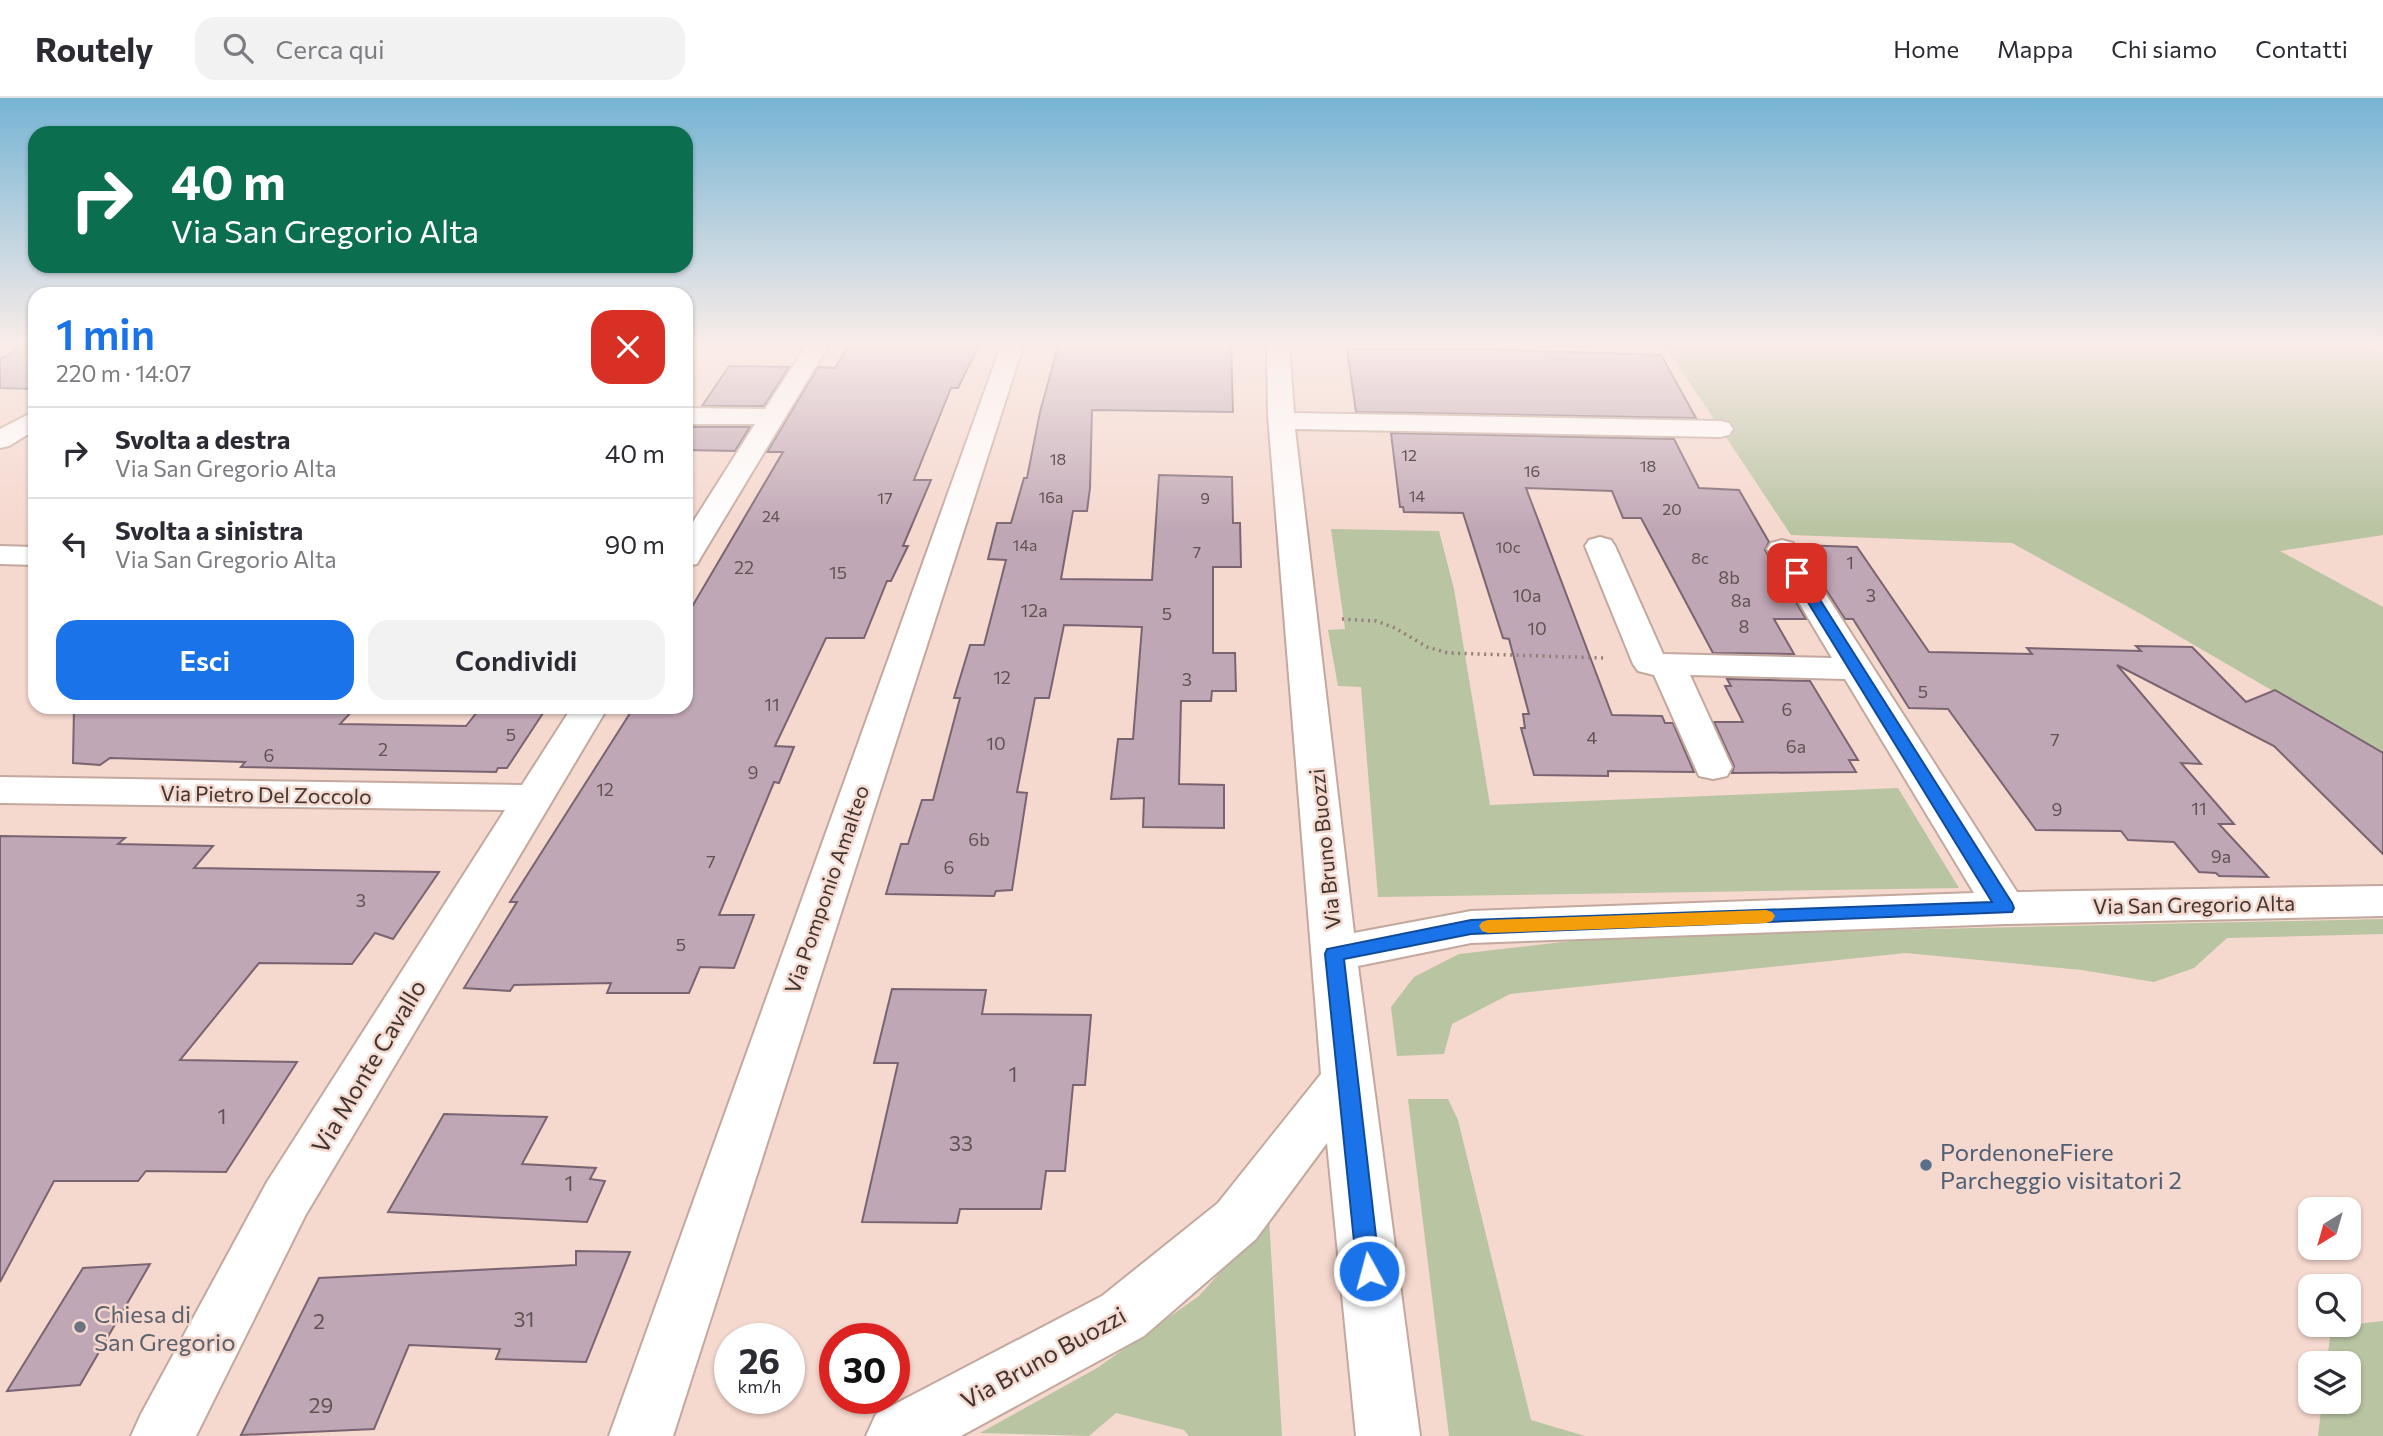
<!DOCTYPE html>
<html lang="it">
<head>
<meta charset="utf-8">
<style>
  body { margin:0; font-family:Commissioner,sans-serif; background:#f2f2f3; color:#2b2b33; height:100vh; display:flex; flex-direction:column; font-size:26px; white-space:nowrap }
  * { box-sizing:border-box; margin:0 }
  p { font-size:23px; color:#7c7c81 }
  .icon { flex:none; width:38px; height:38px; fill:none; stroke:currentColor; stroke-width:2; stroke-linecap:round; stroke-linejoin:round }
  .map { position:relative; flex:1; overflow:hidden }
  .drawer { position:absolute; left:28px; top:189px; width:665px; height:427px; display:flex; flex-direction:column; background:#fff; border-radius:21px; box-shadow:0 2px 5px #0004 }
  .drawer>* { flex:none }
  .hud { position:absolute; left:28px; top:28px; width:665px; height:147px; border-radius:21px; box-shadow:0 2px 5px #0004; background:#0b6e4f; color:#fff; overflow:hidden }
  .needle { width:46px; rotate:217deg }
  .controls { position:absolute; left:2298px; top:1099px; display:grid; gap:14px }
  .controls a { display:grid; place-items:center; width:63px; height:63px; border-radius:14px; background:#fff; box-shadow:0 2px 5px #0004; font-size:35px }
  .speed { position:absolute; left:714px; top:1225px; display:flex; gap:14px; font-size:35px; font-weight:700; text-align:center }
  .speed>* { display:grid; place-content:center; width:91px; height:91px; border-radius:50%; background:#fff; box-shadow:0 2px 5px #0004; line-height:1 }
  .speed small { font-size:18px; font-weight:400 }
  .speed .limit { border:10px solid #d22; background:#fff; color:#111 }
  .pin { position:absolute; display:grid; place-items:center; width:60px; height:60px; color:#fff; margin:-30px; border-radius:14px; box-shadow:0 4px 10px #0006 }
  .me { position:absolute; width:77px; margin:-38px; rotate:353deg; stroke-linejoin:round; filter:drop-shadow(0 0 5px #0008) }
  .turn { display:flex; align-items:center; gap:24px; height:147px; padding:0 28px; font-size:32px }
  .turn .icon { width:91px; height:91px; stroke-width:2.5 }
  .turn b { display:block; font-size:49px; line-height:60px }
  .round { display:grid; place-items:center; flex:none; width:74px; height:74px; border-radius:21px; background:#f2f2f3 }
  .overview { display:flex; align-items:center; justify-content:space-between; height:119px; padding:0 28px }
  h1 { font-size:42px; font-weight:600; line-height:52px; color:#1a73e8 }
  .button { display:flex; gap:14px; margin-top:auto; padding:14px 28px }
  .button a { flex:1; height:80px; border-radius:21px; background:#1a73e8; color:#fff; font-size:28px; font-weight:600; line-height:80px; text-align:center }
  .button a+a { background:#f2f2f3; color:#2b2b33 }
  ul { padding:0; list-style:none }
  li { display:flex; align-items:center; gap:21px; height:91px; padding:0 28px; border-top:2px solid #e1e1e2 }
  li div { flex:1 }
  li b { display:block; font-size:26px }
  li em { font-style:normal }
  header { display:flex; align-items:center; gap:42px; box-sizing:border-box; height:98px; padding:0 35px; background:#fff; border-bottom:2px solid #e1e1e2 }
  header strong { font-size:33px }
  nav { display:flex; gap:38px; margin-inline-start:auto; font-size:24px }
  .search { width:490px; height:63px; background:#f2f2f3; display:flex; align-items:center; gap:18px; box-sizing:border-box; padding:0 24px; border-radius:21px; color:#7c7c81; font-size:26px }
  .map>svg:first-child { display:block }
</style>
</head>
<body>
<header>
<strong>Routely</strong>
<div class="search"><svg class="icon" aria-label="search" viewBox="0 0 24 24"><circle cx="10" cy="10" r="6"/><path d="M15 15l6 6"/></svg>Cerca qui</div>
<nav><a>Home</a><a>Mappa</a><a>Chi siamo</a><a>Contatti</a></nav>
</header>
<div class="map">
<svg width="2383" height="1338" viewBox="0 0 2383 1338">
  <rect width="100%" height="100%" fill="#f5d8ce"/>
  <g fill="#b9c4a3">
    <path d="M 1389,245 L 2347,245 L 2383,256 L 2383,437 L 2280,453 L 2383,509 L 2383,657 L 2141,516 L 2012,445 L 1791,437 L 1668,252 Z"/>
    <path d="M 1331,431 L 1439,433 L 1454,491 L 1490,707 L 1898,690 L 1959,790 L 1378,799 L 1361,589 L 1338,588 L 1328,532 L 1345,531 Z"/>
    <path d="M 2383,821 L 2383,836 L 2227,840 L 2194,870 L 2154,884 L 2082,872 L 1906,855 L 1510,896 L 1452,926 L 1444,956 L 1397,958 L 1391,909 L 1414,879 L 1459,856 L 1614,838 Z"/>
    <path d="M 1408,1001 L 1448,1001 L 1458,1022 L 1531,1322 L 1585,1338 L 1449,1338 Z"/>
    <path d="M 1269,1120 L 1282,1338 L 1189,1338 L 1184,1332 L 1116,1315 L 1089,1338 L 980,1335 L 1097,1270 L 1199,1198 Z"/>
    <path d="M 2383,1223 L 2383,1338 L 2318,1338 L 2322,1304 L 2348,1304 L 2348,1265 L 2327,1265 L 2331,1229 Z"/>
  </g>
  <g fill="#c0a7b5" stroke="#7b6471" stroke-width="2">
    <path d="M 30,245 L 35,245 L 35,291 L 0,290 L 0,261 Z"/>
    <path d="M 850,245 L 980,245 L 958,290 L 951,290 L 914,382 L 931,382 L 903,448 L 908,448 L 891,483 L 887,483 L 864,540 L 826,540 L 775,648 L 794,649 L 779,685 L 774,684 L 719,817 L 754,817 L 734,870 L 700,869 L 689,895 L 607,895 L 611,885 L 514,887 L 510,893 L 464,890 L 517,804 L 510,804 L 634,609 L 686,609 L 686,519 L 783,354 L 767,354 L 818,269 L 835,270 Z"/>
    <path d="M 1059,245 L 1231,245 L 1233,314 L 1092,312 L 1090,390 L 1087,413 L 1073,413 L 1061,481 L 1152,482 L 1159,377 L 1232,379 L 1233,425 L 1240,425 L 1241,469 L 1213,469 L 1213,555 L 1235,555 L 1236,593 L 1212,593 L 1211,603 L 1181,603 L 1179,686 L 1224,687 L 1224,730 L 1143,729 L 1144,700 L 1111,701 L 1118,641 L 1133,641 L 1142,529 L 1064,527 L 1049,600 L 1035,600 L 1017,694 L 1027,695 L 1012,792 L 996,793 L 994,798 L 886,796 L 901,746 L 908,746 L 922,702 L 933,702 L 960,600 L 954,600 L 970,547 L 984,547 L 1006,462 L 988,461 L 997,425 L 1011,425 L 1024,380 L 1027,380 L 1040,314 Z"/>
    <path d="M 1347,251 L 1479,251 L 1661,257 L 1696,320 L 1356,314 Z"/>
    <path d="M 729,268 L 789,269 L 764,308 L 702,308 Z"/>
    <path d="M 688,329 L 750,329 L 735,353 L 686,352 Z"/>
    <path d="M 1391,335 L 1674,341 L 1699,390 L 1739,392 L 1769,444 L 1765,452 L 1806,521 L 1774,521 L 1794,556 L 1713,555 L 1641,420 L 1623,420 L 1612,393 L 1526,390 L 1612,617 L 1662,618 L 1665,625 L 1673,625 L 1694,674 L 1608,673 L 1608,678 L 1534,677 L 1521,630 L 1525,630 L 1523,616 L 1529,616 L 1509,541 L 1503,540 L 1463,415 L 1404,414 L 1403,409 L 1400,409 Z"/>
    <path d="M 1797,447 L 1857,449 L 1929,554 L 2032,556 L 2027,550 L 2141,553 L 2136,548 L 2192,549 L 2246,604 L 2275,592 L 2383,655 L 2383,756 L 2274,648 L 2117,567 L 2201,666 L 2181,665 L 2234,726 L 2219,726 L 2268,779 L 2219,778 L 2216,775 L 2199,774 L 2174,744 L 2128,742 L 2121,733 L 2036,732 L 1948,611 L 1909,610 L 1853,521 L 1845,521 Z"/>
    <path d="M 1727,581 L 1810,583 L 1858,662 L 1849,662 L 1856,674 L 1732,675 L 1734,668 L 1714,624 L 1743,624 L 1725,588 L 1731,588 Z"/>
    <path d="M 74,609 L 356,609 L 340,626 L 466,628 L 481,609 L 547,609 L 507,670 L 498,670 L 496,674 L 241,669 L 245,664 L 110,660 L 100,667 L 73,665 Z"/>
    <path d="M 0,738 L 125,740 L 118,746 L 213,748 L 194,770 L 439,774 L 393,841 L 375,835 L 352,866 L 259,865 L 180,962 L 297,964 L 226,1074 L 146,1073 L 138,1083 L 54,1083 L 0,1184 Z"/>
    <path d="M 892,891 L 986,892 L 982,916 L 1091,917 L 1085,987 L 1073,987 L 1065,1073 L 1046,1073 L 1041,1111 L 960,1111 L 957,1125 L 862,1124 L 898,965 L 874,965 Z"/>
    <path d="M 444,1016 L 547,1019 L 522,1066 L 596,1070 L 590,1081 L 605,1083 L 587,1124 L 388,1114 Z"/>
    <path d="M 576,1153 L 630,1154 L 586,1264 L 496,1261 L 500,1251 L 409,1247 L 374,1331 L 241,1337 L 319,1180 L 576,1167 Z"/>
    <path d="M 150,1166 L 80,1287 L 7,1293 L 83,1170 Z"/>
  </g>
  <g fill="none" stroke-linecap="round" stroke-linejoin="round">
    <defs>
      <g id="minor">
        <path d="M 808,245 L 830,245 L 701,459 L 697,466 L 686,468 L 686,435 L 755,326 L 686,326 L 686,310 L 765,311 Z"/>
        <path d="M 1002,245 L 1024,245 L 673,1338 L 609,1338 Z"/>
        <path d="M 1267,245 L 1289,245 L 1294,315 L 1720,323 L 1729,325 L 1733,331 L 1729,337 L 1720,339 L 1295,331 L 1354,835 L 1471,813 L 1974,795 L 1845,581 L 1690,577 L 1732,669 L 1727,678 L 1713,681 L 1699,678 L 1654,577 L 1638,573 L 1633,566 L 1585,448 L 1589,442 L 1600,439 L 1611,442 L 1615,448 L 1663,556 L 1832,560 L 1767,451 L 1771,445 L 1782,442 L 1793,445 L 2017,794 L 2383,788 L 2383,818 L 2005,826 L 1471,845 L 1358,868 L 1420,1338 L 1356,1338 L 1327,1045 L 1256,1141 L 1144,1238 L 961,1338 L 866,1338 L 876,1316 L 1102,1198 L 1218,1105 L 1321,976 L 1268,317 Z"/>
        <path d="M 35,313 L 35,332 L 9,348 L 0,350 L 0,331 Z"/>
        <path d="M 0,448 L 35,449 L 35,467 L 0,466 Z"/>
        <path d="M 572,609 L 608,609 L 305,1118 L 196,1338 L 131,1338 L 141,1316 L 267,1084 L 505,712 L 0,705 L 0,679 L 522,687 Z"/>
      </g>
    </defs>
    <use href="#minor" stroke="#c3a89e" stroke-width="4"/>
    <path stroke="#927f78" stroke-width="3.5" stroke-dasharray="2 4.5" stroke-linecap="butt" d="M 1342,521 L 1376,523 L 1395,530 L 1427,549 L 1448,555 L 1605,560"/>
    <use href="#minor" fill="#fff" fill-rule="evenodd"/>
  </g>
  <linearGradient id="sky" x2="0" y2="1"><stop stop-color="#76b4d4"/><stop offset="0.57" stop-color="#faede9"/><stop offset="1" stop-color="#faede9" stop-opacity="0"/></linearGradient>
  <rect width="2383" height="432" fill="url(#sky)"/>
  <path fill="#1a73e8" stroke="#114b97" stroke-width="2" d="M 1797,471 L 1803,475 L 2012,805 L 2014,810 L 2012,814 L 1471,836 L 1344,861 L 1380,1173 L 1377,1181 L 1369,1184 L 1360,1181 L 1357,1173 L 1325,856 L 1327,851 L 1471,822 L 1992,804 L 1790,475 Z"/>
  <path fill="#f59e0b" d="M 1766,812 L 1772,814 L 1775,818 L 1772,823 L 1766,825 L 1488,835 L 1482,833 L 1479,828 L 1482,824 L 1488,822 Z"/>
  <circle fill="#5c6f8a" stroke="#f5d8ce" stroke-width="2.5" cx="1926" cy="1067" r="7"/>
  <circle fill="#6b7280" stroke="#f5d8ce" stroke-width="2.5" cx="80" cy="1229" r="7"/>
  <g text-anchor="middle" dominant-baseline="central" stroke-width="5" stroke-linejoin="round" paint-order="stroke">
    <g font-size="16" fill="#605252">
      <text x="1409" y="356">12</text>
      <text x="1058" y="360">18</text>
      <text x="1648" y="367">18</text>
      <text x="1532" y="372">16</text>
      <text x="1417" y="397">14</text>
      <text x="1051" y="398">16a</text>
      <text x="885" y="399">17</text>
      <text x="1205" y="399">9</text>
      <text x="1672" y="410">20</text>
      <text x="771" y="417">24</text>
      <text x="1025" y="446">14a</text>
      <text x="1508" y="448">10c</text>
      <text x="1197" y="453">7</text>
      <text x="1700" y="459">8c</text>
    </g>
    <g font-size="18" fill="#605252">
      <text x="1850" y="464">1</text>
      <text x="744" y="469">22</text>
      <text x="838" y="474">15</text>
      <text x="1729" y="479">8b</text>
      <text x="1527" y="497">10a</text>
      <text x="1871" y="497">3</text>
      <text x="1741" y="502">8a</text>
      <text x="1034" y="512">12a</text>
      <text x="1167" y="515">5</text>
      <text x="1744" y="528">8</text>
      <text x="1537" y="530">10</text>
      <text x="1002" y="579">12</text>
      <text x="1187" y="581">3</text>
      <text x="1923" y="593">5</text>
      <text x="772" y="606">11</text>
      <text x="1787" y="611">6</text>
      <text x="511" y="636">5</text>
      <text x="1592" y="639">4</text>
      <text x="2055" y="641">7</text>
      <text x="996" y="645">10</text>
      <text x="1796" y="648">6a</text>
      <text x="383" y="651">2</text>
      <text x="269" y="657">6</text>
      <text x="753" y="674">9</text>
      <text x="605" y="691">12</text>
      <text x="2199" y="710">11</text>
      <text x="2057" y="711">9</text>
      <text x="979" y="741">6b</text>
      <text x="2221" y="758">9a</text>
      <text x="711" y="763">7</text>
      <text x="949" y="769">6</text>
      <text x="361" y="802">3</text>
      <text x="681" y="846">5</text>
    </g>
    <g font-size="21" fill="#403531" stroke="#f5d8ce">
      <text transform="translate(266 696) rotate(1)">Via Pietro Del Zoccolo</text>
      <text transform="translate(1324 751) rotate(-96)">Via Bruno Buozzi</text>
      <text transform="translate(826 791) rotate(-71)">Via Pomponio Amalteo</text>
      <text transform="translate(2194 806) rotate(-1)">Via San Gregorio Alta</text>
    </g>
    <g font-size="21" fill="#605252">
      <text x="1013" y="975">1</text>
      <text x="222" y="1017">1</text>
      <text x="961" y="1044">33</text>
      <text x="569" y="1084">1</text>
      <text x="524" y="1220">31</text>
      <text x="319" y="1222">2</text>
      <text x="321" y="1306">29</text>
    </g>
    <g font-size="24" fill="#403531" stroke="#f5d8ce">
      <text transform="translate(368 968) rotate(-59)">Via Monte Cavallo</text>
      <text transform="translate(1043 1259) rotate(-29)">Via Bruno Buozzi</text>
    </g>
    <g font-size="24" fill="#4e5e75" stroke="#f5d8ce" text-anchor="start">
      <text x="1940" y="1053">PordenoneFiere<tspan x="1940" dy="28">Parcheggio visitatori 2</tspan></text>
    </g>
    <g font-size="24" fill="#5b616d" stroke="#f5d8ce" text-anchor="start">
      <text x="94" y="1215">Chiesa di<tspan x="94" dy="28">San Gregorio</tspan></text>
    </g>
  </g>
</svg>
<div class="controls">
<a><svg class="needle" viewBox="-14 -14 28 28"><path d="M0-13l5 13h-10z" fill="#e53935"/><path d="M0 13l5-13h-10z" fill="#7c7c81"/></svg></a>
<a><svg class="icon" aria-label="search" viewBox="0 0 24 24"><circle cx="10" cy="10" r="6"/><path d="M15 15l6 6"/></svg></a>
<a><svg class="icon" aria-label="layers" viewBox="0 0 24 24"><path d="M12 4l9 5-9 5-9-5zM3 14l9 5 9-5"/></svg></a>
</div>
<div class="speed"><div>26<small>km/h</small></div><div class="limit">30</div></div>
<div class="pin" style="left:1797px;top:475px;background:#d93025"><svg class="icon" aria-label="arrive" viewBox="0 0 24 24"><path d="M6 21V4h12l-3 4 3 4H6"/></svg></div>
<svg class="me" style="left:1369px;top:1173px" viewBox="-20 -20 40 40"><circle r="17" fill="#1a73e8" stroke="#fff" stroke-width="3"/><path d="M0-11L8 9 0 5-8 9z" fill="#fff"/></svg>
<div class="hud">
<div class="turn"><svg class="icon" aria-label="right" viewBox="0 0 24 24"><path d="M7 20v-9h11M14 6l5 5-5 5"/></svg><div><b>40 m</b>Via San Gregorio Alta</div></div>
</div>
<section class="drawer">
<div class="overview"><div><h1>1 min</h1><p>220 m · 14:07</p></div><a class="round" style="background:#d93025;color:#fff"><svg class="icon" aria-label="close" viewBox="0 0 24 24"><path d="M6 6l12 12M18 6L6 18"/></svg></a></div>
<ul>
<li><svg class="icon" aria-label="right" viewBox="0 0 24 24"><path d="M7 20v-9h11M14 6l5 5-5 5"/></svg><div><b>Svolta a destra</b><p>Via San Gregorio Alta</p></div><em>40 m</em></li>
<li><svg class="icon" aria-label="left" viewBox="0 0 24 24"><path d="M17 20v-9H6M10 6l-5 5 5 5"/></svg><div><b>Svolta a sinistra</b><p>Via San Gregorio Alta</p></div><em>90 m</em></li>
</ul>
<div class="button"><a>Esci</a><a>Condividi</a></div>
</section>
</div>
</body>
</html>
